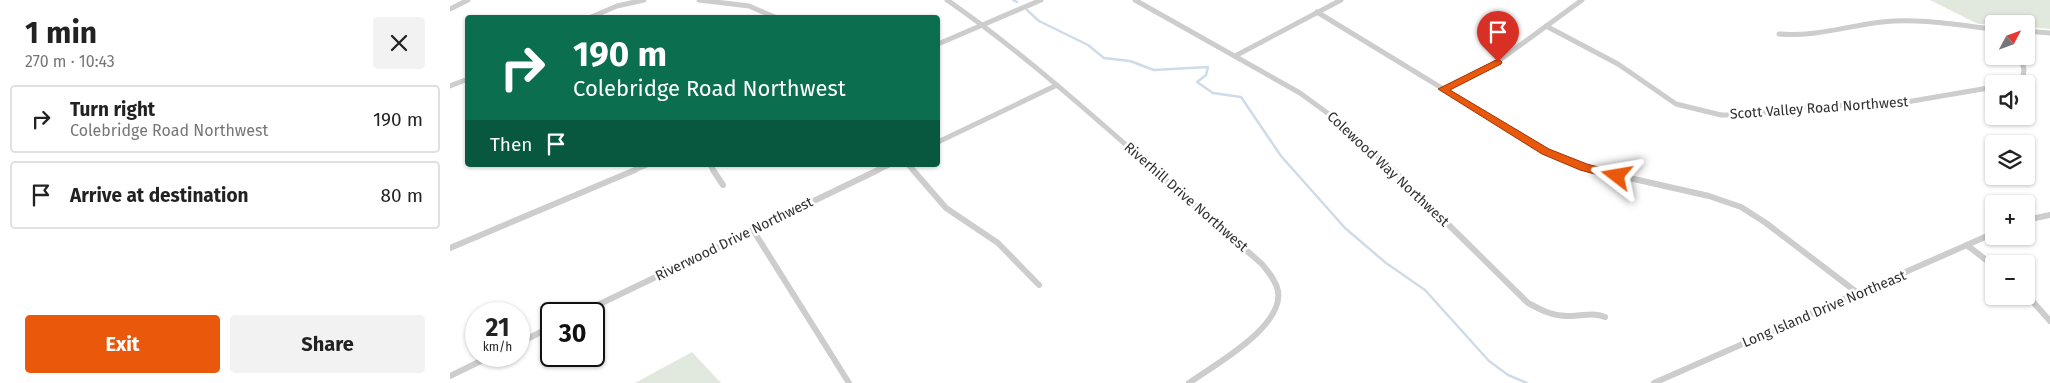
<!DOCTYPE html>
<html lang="en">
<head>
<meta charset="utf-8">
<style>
  body { margin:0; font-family:"Fira Sans",sans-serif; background:#f2f2f2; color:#222; height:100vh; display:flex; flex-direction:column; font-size:19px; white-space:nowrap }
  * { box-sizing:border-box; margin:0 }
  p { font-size:16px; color:#767676 }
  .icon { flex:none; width:28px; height:28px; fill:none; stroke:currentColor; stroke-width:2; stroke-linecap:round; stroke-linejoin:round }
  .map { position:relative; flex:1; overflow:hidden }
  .drawer { display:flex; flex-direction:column; background:#fff; width:450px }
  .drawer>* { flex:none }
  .guide { position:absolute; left:15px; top:15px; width:475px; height:152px; border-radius:5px; box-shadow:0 1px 4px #0004; background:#0b6e4f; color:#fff; overflow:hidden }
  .needle { width:32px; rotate:49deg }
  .buttons { position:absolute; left:1535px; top:15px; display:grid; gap:10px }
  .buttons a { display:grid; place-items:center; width:50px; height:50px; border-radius:5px; background:#fff; box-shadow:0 1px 4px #0004; font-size:25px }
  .speed { position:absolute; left:15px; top:302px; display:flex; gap:10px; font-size:25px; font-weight:700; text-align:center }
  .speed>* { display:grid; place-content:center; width:65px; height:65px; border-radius:50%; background:#fff; box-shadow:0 1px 4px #0004; line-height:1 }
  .speed small { font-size:12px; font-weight:400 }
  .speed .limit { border:2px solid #111; border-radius:8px; background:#fff; color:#111 }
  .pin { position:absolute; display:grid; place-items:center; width:42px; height:42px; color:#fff; margin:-51px -21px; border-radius:50% 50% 50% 0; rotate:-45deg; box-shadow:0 0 5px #0007 }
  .pin .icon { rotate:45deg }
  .me { position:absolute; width:55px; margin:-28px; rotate:284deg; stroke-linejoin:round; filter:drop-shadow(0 0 4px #0008) }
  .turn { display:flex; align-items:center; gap:18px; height:105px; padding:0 25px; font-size:22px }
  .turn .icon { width:65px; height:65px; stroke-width:2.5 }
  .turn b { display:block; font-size:35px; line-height:42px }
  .then { display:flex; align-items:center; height:48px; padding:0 25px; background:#0003; gap:10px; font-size:19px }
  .round { display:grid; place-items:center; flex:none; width:52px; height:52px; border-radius:5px; background:#f2f2f2 }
  .summary { display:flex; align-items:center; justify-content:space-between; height:85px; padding:0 25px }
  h1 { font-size:30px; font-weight:700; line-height:38px }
  .action { display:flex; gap:10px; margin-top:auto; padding:10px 25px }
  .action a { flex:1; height:58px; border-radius:5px; background:#ea580c; color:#fff; font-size:20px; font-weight:700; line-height:58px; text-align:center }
  .action a+a { background:#f2f2f2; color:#222 }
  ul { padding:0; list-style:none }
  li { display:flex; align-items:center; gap:15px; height:68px; margin:0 10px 8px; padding:0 15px; border:2px solid #e0e0e0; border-radius:5px }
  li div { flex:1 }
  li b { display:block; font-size:19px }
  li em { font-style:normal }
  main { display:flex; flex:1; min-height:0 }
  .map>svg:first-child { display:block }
</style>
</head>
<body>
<main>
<section class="drawer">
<div class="summary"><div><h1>1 min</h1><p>270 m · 10:43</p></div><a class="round"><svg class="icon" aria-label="close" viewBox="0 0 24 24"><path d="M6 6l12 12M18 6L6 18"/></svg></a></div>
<ul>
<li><svg class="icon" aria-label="right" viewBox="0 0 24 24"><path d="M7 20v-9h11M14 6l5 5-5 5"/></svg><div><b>Turn right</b><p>Colebridge Road Northwest</p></div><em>190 m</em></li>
<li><svg class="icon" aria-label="arrive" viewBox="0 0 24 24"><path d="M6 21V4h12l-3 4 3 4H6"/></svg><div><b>Arrive at destination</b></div><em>80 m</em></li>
</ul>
<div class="action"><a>Exit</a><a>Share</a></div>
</section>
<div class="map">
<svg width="1600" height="383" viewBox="0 0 1600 383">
  <rect width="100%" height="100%" fill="#fff"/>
  <g fill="#e1e8dd">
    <path d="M 1480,0 L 1600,0 L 1600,29 L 1576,27 L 1576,24 L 1528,24 Z"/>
    <path d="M 242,352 L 271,383 L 185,383 Z"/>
  </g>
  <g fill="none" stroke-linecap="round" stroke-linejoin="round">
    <g stroke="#cfdbe8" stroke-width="2.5">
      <path d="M 563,0 L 567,2"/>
      <path d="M 577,10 L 589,21 L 638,45 L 654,58 L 680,61 L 704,70 L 758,67 L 756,75 L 747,82 L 763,93 L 791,97 L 831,156 L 895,228 L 936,263 L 975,290 L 1039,361 L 1058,375 L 1077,383"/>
    </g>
    <g stroke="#cdcdcd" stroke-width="5">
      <path d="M 249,0 L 299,6 L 327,18"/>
      <path d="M 497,0 C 571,51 638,112 706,171"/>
      <path d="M 685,0 L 850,93 L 887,120 L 944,171"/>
      <path d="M 0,9 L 18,0"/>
      <path d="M 867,12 L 1095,151 L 1147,171"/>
      <path d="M 139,18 L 167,6 L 194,0"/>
      <path d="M 1096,26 L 1168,64 L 1226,104 L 1271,115 L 1295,115 L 1362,106 L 1439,105 L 1544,87"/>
      <path d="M 1576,31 L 1600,33"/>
      <path d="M 1329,34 C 1365,37 1397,26 1432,22 C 1470,18 1507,25 1544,29"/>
      <path d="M 488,44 L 591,0"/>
      <path d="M 785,56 L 891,0"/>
      <path d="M 1563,84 L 1573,76 L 1574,70 L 1571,56"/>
      <path d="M 0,86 L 18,79"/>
      <path d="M 993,89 L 1047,62 L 1132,0"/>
      <path d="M 488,142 L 607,85"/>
      <path d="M 260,165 L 264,171"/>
      <path d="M 458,165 L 464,171"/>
      <path d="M 182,171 L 197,165"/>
      <path d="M 426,171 L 439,165"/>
    </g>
    <g stroke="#cdcdcd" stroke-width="6">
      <path d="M 263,170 L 273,185"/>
      <path d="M 463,170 L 496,208 L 548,243 L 589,285"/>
      <path d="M 704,170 L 812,264 C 818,272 826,280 828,291 C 834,327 764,365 739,383"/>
      <path d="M 943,170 L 1078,303 C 1091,310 1104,317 1120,316 C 1132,316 1143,312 1155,317"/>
      <path d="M 1144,170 L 1259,196 L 1291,207 L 1316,223 L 1409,294"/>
      <path d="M 1576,220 L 1600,215"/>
      <path d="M 303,230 L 399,383"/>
      <path d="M 1518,246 L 1544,266"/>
      <path d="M 0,248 L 185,170"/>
      <path d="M 1576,294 L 1600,321"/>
      <path d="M 129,314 L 428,170"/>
      <path d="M 69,343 L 101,327"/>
      <path d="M 0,376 L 41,356"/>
      <path d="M 1204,383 L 1544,233"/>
    </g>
  </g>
  <path fill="#ea580c" stroke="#983908" d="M 1048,59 L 1052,62 L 1051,64 L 1000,90 L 1099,149 L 1137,164 L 1171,173 L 1173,176 L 1171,179 L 1167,180 L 1130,170 L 1092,154 L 988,89 Z"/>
  <g text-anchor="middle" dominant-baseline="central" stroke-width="5" stroke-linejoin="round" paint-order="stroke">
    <g font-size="14" fill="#303030" stroke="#fff">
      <text transform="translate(1369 108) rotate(-4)">Scott Valley Road Northwest</text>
      <text transform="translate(938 169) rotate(43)">Colewood Way Northwest</text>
      <text transform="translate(736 197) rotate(41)">Riverhill Drive Northwest</text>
      <text transform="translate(284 239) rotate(-26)">Riverwood Drive Northwest</text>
      <text transform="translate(1374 309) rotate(-23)">Long Island Drive Northeast</text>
    </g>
  </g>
</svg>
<div class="buttons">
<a><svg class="needle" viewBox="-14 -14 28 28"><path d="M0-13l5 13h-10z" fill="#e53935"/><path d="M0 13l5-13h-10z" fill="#767676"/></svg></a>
<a><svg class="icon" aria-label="sound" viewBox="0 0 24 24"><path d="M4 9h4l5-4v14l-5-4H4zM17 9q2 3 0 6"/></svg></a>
<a><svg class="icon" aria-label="layers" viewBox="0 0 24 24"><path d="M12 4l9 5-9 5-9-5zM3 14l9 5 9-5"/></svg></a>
<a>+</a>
<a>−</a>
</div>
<div class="speed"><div>21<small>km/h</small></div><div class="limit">30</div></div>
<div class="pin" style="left:1048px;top:62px;background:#d93025"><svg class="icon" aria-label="arrive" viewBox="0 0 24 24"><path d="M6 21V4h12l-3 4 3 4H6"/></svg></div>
<svg class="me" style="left:1167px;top:176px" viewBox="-20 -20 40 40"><path d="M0-17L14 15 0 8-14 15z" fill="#ea580c" stroke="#fff" stroke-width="4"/></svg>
<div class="guide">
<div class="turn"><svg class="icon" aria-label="right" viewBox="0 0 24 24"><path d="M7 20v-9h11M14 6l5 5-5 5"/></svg><div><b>190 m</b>Colebridge Road Northwest</div></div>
<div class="then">Then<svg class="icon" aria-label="arrive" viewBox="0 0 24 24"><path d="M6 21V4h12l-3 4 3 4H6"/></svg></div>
</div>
</div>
</main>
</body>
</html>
